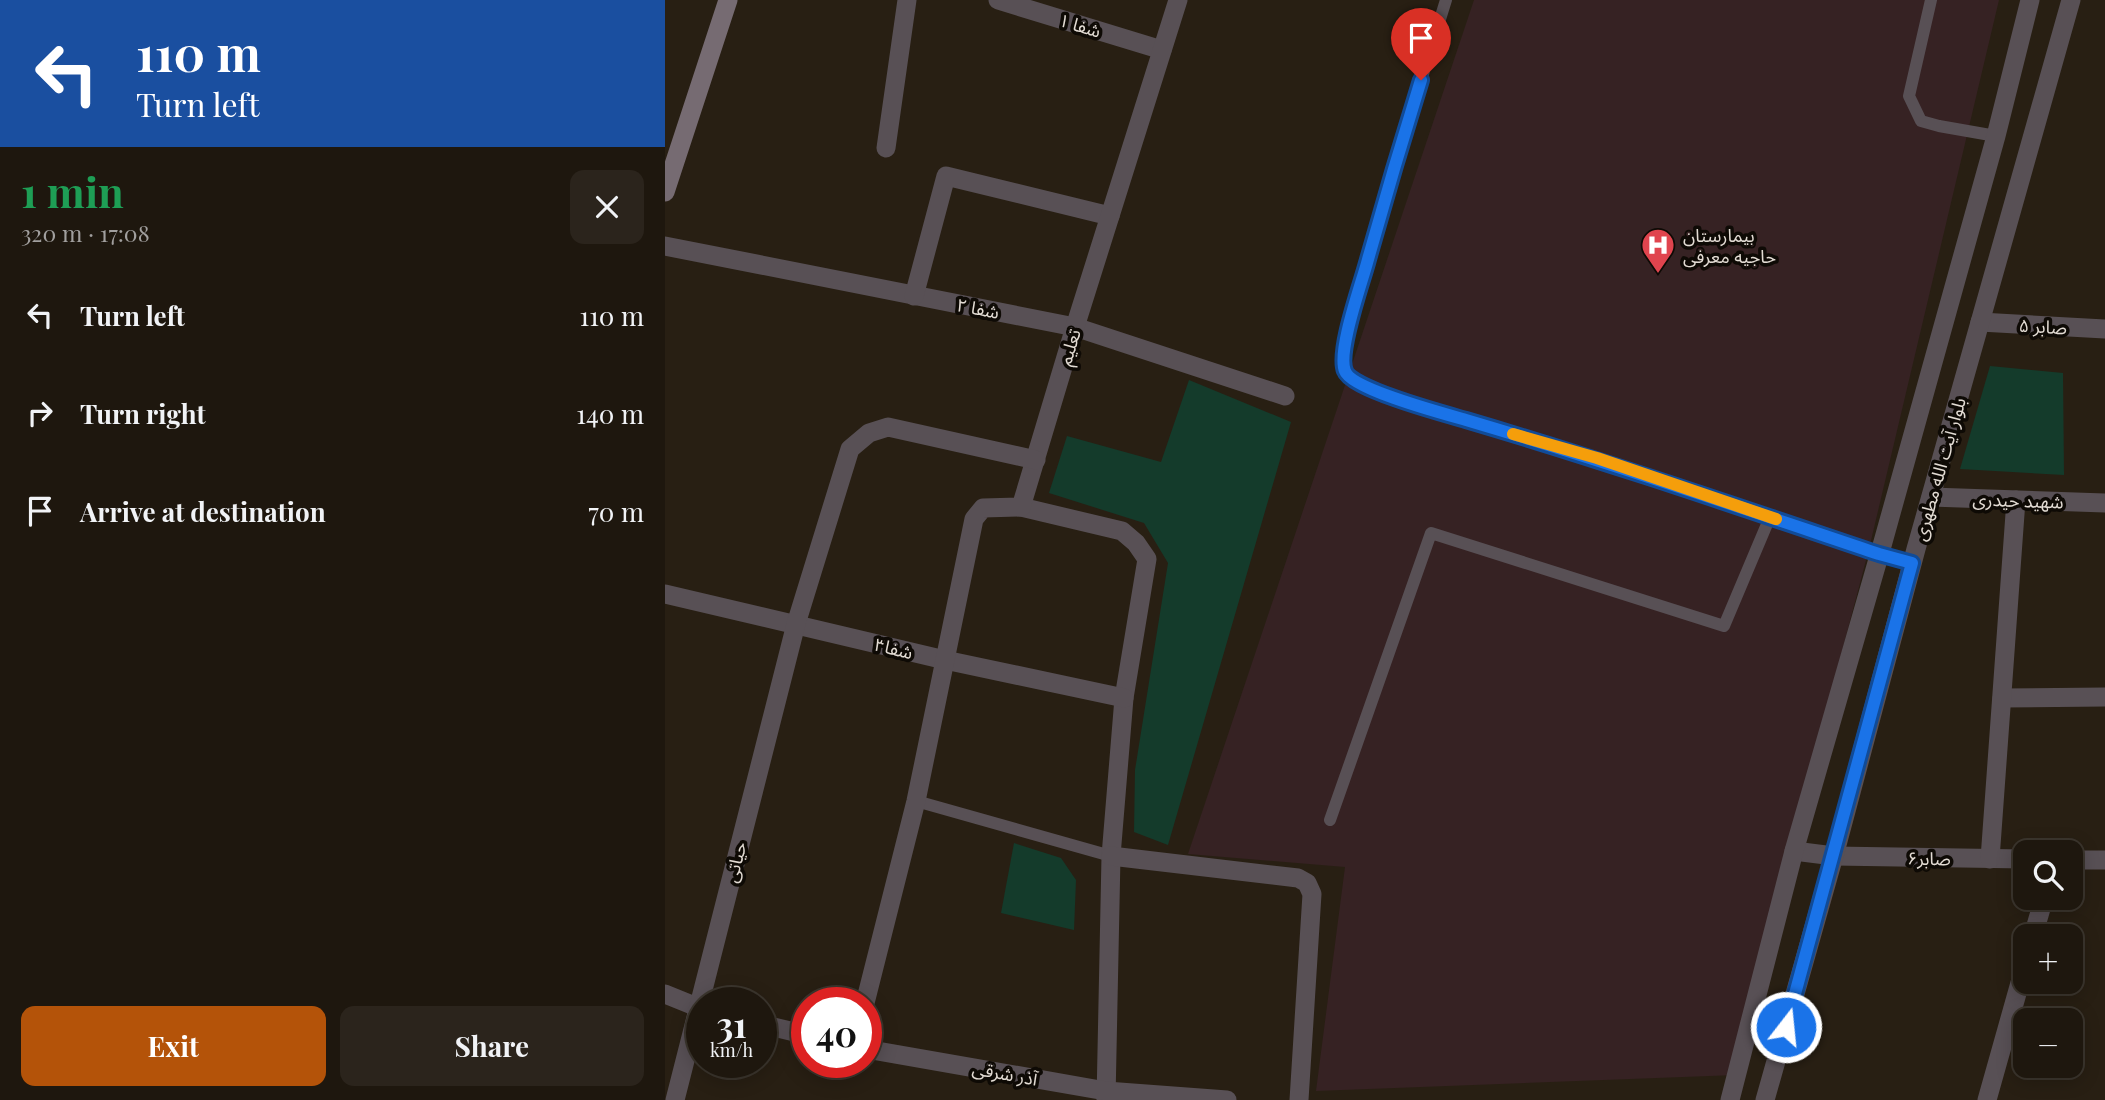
<!DOCTYPE html>
<html lang="en">
<head>
<meta charset="utf-8">
<style>
  body { margin:0; font-family:"Playfair Display","Noto Sans Arabic",serif; background:#2b241c; color:#f1f3f6; height:100vh; display:flex; flex-direction:column; font-size:26px; white-space:nowrap }
  * { box-sizing:border-box; margin:0 }
  p { font-size:23px; color:#a19f9e }
  .icon { flex:none; width:38px; height:38px; fill:none; stroke:currentColor; stroke-width:2; stroke-linecap:round; stroke-linejoin:round }
  .map { position:relative; flex:1; overflow:hidden }
  .panel { display:flex; flex-direction:column; background:#1e170e; width:665px }
  .panel>* { flex:none }
  .top-card { background:#1a4fa0; color:#fff; overflow:hidden }
  .controls { position:absolute; left:1348px; top:840px; display:grid; gap:14px }
  .controls a { display:grid; place-items:center; width:70px; height:70px; border-radius:14px; background:#1e170e; box-shadow:0 4px 18px #0003,0 0 0 2px #3c362e; font-size:35px }
  .speed { position:absolute; left:21px; top:987px; display:flex; gap:14px; font-size:35px; font-weight:700; text-align:center }
  .speed>* { display:grid; place-content:center; width:91px; height:91px; border-radius:50%; background:#1e170e; box-shadow:0 4px 18px #0003,0 0 0 2px #3c362e; line-height:1 }
  .speed small { font-size:18px; font-weight:400 }
  .speed .limit { border:10px solid #d22; background:#fff; color:#111 }
  .pin { position:absolute; display:grid; place-items:center; width:60px; height:60px; color:#fff; margin:-72px -30px; border-radius:50% 50% 50% 0; rotate:-45deg; box-shadow:0 0 7px #0007 }
  .pin .icon { rotate:45deg }
  .me { position:absolute; width:77px; margin:-38px; rotate:16deg; stroke-linejoin:round; filter:drop-shadow(0 0 5px #0008) }
  .turn { display:flex; align-items:center; gap:24px; height:147px; padding:0 21px; font-size:32px }
  .turn .icon { width:91px; height:91px; stroke-width:2.5 }
  .turn b { display:block; font-size:49px; line-height:60px }
  .round { display:grid; place-items:center; flex:none; width:74px; height:74px; border-radius:14px; background:#2b241c }
  .overview { display:flex; align-items:center; justify-content:space-between; height:119px; padding:0 21px }
  h1 { font-size:42px; font-weight:700; line-height:52px; color:#1e9e55 }
  .cta { display:flex; gap:14px; margin-top:auto; padding:14px 21px }
  .cta a { flex:1; height:80px; border-radius:14px; background:#b45309; color:#fff; font-size:28px; font-weight:700; line-height:80px; text-align:center }
  .cta a+a { background:#2b241c; color:#f1f3f6 }
  ul { padding:0; list-style:none }
  li { display:flex; align-items:center; gap:21px; height:98px; padding:0 21px }
  li div { flex:1 }
  li b { display:block; font-size:26px }
  li em { font-style:normal }
  main { display:flex; flex:1; min-height:0 }
  .map>svg:first-child { display:block }
</style>
</head>
<body>
<main>
<section class="panel">
<div class="top-card">
<div class="turn"><svg class="icon" aria-label="left" viewBox="0 0 24 24"><path d="M17 20v-9H6M10 6l-5 5 5 5"/></svg><div><b>110 m</b>Turn left</div></div>
</div>
<div class="overview"><div><h1>1 min</h1><p>320 m · 17:08</p></div><a class="round"><svg class="icon" aria-label="close" viewBox="0 0 24 24"><path d="M6 6l12 12M18 6L6 18"/></svg></a></div>
<ul>
<li><svg class="icon" aria-label="left" viewBox="0 0 24 24"><path d="M17 20v-9H6M10 6l-5 5 5 5"/></svg><div><b>Turn left</b></div><em>110 m</em></li>
<li><svg class="icon" aria-label="right" viewBox="0 0 24 24"><path d="M7 20v-9h11M14 6l5 5-5 5"/></svg><div><b>Turn right</b></div><em>140 m</em></li>
<li><svg class="icon" aria-label="arrive" viewBox="0 0 24 24"><path d="M6 21V4h12l-3 4 3 4H6"/></svg><div><b>Arrive at destination</b></div><em>70 m</em></li>
</ul>
<div class="cta"><a>Exit</a><a>Share</a></div>
</section>
<div class="map">
<svg width="1440" height="1100" viewBox="0 0 1440 1100">
  <rect width="100%" height="100%" fill="#281f13"/>
  <path fill="#362223" d="M 809,0 L 1334,0 L 1204,549 L 1130,829 L 1071,1075 L 651,1091 L 680,867 L 523,854 Z"/>
  <g fill="#143b2b">
    <path d="M 1325,366 L 1398,373 L 1399,475 L 1295,469 Z"/>
    <path d="M 524,380 L 626,422 L 503,845 L 469,832 L 470,770 L 503,563 L 479,523 L 384,493 L 402,436 L 496,462 Z"/>
    <path d="M 349,843 L 396,858 L 411,880 L 409,930 L 336,913 Z"/>
  </g>
  <g fill="none" stroke-linecap="round" stroke-linejoin="round">
    <g stroke="#585055" stroke-width="12">
      <path d="M 781,0 C 754,86 728,172 703,259 C 697,281 672,352 680,372 C 687,389 780,414 801,420 C 940,461 1077,508 1214,554"/>
      <path d="M 1266,0 L 1244,96 L 1256,121 L 1274,126 L 1331,136"/>
      <path d="M 251,801 L 446,856"/>
      <path d="M 665,820 L 766,533 L 1059,626 L 1105,517"/>
    </g>
    <g stroke="#585055" stroke-width="19">
      <path d="M 333,0 L 497,50"/>
      <path d="M 221,148 L 242,0"/>
      <path d="M 0,246 L 410,327 L 620,396"/>
      <path d="M 249,296 L 281,176 L 445,216"/>
      <path d="M 1315,322 L 1440,329"/>
      <path d="M 356,507 L 457,531 L 471,543 L 482,559 L 459,698 L 446,856 L 441,1100"/>
      <path d="M 0,594 L 280,660 L 459,698"/>
      <path d="M 1337,698 L 1440,697"/>
      <path d="M 446,856 L 633,878 L 642,883 L 647,894 L 634,1100"/>
      <path d="M 1169,856 L 1360,859"/>
      <path d="M 1325,859 L 1351,500"/>
      <path d="M 1405,860 L 1440,860"/>
      <path d="M 1368,936 L 1379,898"/>
      <path d="M 0,994 L 37,1009"/>
      <path d="M 200,1003 L 251,801 L 309,519 L 318,508 L 356,507 L 410,327 L 513,0"/>
      <path d="M 96,1024 L 142,1035"/>
      <path d="M 201,1049 L 441,1091 L 562,1100"/>
      <path d="M 10,1100 L 131,624 L 185,449 L 204,433 L 223,427 L 371,460"/>
      <path d="M 1322,1100 L 1360,965"/>
    </g>
    <g stroke="#585055" stroke-width="19">
      <path d="M 1266,497 L 1440,503"/>
      <path d="M 1129,851 L 1169,856"/>
      <path d="M 1065,1100 L 1129,851 L 1218,542 L 1331,136 L 1365,0"/>
      <path d="M 1100,1100 L 1169,856 L 1251,549 L 1406,0"/>
    </g>
    <path stroke="#766b72" stroke-width="19" d="M 0,192 L 63,0"/>
  </g>
  <g fill="none" stroke-linecap="round" stroke-linejoin="round">
    <defs>
      <path id="route" d="M 756,80 C 737,141 719,202 702,263 C 696,285 672,352 680,371 C 686,389 780,414 801,420 C 940,461 1077,508 1214,554 L 1247,563 L 1121,1027"/>
    </defs>
    <use href="#route" stroke="#114b97" stroke-width="18"/>
    <use href="#route" stroke="#1a73e8" stroke-width="12"/>
    <path stroke="#f59e0b" stroke-width="12" d="M 848,434 L 932,458 L 1111,519"/>
  </g>
  <defs>
    <symbol id="hospital-pin" viewBox="-11 -11 22 30"><path d="M0 17L-7.5 6A9.5 9.5 0 1 1 7.5 6Z" fill="#e0444e" stroke="#0e0a05"/><path d="M-5-5h3v3.5h4V-5h3V5h-3V1.5h-4V5h-3Z" fill="#fff"/></symbol>
  </defs>
  <g fill-rule="evenodd">
    <use href="#hospital-pin" x="974" y="226" width="38" height="52"/>
  </g>
  <g text-anchor="middle" dominant-baseline="central" stroke-width="7" stroke-linejoin="round" paint-order="stroke">
    <g font-size="18" fill="#e3dcd4" stroke="#0e0a05">
      <text transform="translate(415 25) rotate(17)">شفا ۱</text>
      <text transform="translate(313 308) rotate(11)">شفا ۲</text>
      <text transform="translate(1378 326) rotate(3)">صابر ۵</text>
      <text transform="translate(404 347) rotate(-73)">تعلیم</text>
      <text transform="translate(1274 469) rotate(-74)">بلوار آیت الله مطهری</text>
      <text transform="translate(1353 500) rotate(2)">شهید حیدری</text>
      <text transform="translate(229 648) rotate(14)">شفا۳</text>
      <text transform="translate(1264 858) rotate(1)">صابر۶</text>
      <text transform="translate(70 862) rotate(-76)">حیاتی</text>
      <text transform="translate(340 1073) rotate(10)">آذر شرقی</text>
    </g>
    <g font-size="18" fill="#e3dcd4" stroke="#0e0a05" text-anchor="start">
      <text x="1018" y="235">بیمارستان<tspan x="1018" dy="21">حاجیه معرفی</tspan></text>
    </g>
  </g>
</svg>
<div class="controls">
<a><svg class="icon" aria-label="search" viewBox="0 0 24 24"><circle cx="10" cy="10" r="6"/><path d="M15 15l6 6"/></svg></a>
<a>+</a>
<a>−</a>
</div>
<div class="speed"><div>31<small>km/h</small></div><div class="limit">40</div></div>
<div class="pin" style="left:756px;top:80px;background:#d93025"><svg class="icon" aria-label="arrive" viewBox="0 0 24 24"><path d="M6 21V4h12l-3 4 3 4H6"/></svg></div>
<svg class="me" style="left:1121px;top:1027px" viewBox="-20 -20 40 40"><circle r="17" fill="#1a73e8" stroke="#fff" stroke-width="3"/><path d="M0-11L8 9 0 5-8 9z" fill="#fff"/></svg>
</div>
</main>
</body>
</html>
